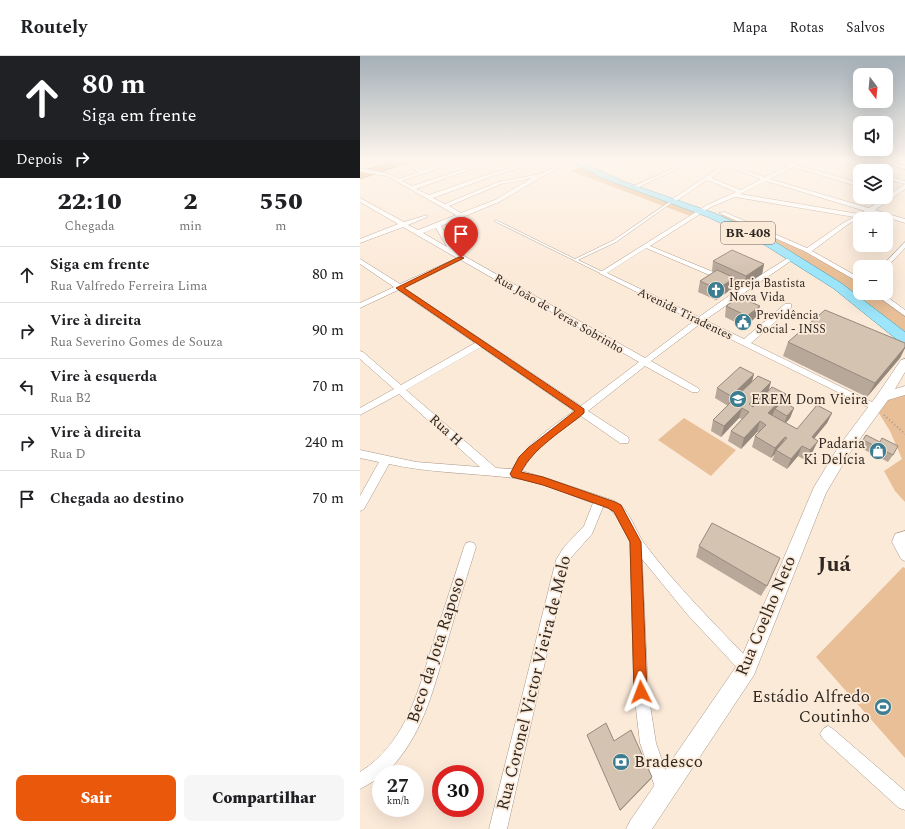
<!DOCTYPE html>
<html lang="pt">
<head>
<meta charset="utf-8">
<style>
  body { margin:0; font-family:Spectral,serif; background:#f6f6f6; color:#202124; height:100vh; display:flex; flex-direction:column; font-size:15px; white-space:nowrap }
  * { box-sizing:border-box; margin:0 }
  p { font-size:13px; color:#757577 }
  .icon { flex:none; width:22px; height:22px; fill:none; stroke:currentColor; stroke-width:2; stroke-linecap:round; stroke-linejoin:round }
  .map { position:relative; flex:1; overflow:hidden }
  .panel { display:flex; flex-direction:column; background:#fff; width:360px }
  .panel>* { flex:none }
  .guide { background:#202124; color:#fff; overflow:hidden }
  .needle { width:26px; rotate:164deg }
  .buttons { position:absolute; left:493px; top:12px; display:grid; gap:8px }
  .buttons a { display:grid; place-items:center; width:40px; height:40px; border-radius:8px; background:#fff; box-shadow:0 4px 16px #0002; font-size:20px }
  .speed { position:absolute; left:12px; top:709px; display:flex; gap:8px; font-size:20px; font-weight:700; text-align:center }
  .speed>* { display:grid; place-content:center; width:52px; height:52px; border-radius:50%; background:#fff; box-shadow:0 4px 16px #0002; line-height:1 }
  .speed small { font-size:10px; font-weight:400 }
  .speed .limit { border:6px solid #d22; background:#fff; color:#111 }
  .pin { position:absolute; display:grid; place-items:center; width:34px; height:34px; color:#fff; margin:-41px -17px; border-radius:50% 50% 50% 0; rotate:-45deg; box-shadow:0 0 4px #0007 }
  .pin .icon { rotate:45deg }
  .me { position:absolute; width:44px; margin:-22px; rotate:357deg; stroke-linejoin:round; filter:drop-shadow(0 0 3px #0008) }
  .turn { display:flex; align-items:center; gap:14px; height:84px; padding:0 16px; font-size:18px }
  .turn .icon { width:52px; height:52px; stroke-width:2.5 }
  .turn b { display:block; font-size:28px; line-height:34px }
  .then { display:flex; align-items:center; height:38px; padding:0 16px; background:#0003; gap:8px; font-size:15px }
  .eta { display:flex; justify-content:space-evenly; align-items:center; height:68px; text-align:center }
  .eta b { font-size:24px; font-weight:800; line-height:28px }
  .primary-button { display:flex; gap:8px; margin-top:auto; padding:8px 16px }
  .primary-button a { flex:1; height:46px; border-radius:8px; background:#ea580c; color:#fff; font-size:16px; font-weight:800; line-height:46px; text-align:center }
  .primary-button a+a { background:#f6f6f6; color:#202124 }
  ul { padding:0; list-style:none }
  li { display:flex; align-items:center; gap:12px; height:56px; padding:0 16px; border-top:1px solid #e0e0e0 }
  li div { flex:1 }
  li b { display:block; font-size:15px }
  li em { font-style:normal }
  header { display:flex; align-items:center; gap:24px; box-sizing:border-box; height:56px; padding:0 20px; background:#fff; border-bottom:1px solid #e0e0e0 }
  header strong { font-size:19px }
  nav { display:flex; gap:22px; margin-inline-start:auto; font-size:14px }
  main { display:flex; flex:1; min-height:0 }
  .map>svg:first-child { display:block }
</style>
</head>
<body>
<header>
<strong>Routely</strong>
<nav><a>Mapa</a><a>Rotas</a><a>Salvos</a></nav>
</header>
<main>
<section class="panel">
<div class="guide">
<div class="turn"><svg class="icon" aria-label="ahead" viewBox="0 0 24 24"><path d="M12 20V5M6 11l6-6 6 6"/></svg><div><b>80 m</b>Siga em frente</div></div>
<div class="then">Depois<svg class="icon" aria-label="right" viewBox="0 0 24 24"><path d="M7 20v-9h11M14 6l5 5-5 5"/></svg></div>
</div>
<div class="eta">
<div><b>22:10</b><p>Chegada</p></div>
<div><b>2</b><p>min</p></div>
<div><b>550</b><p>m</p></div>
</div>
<ul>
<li><svg class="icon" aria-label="ahead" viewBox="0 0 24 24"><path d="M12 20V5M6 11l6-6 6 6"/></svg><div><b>Siga em frente</b><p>Rua Valfredo Ferreira Lima</p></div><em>80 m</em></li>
<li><svg class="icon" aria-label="right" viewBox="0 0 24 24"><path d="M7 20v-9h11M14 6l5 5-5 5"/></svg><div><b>Vire à direita</b><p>Rua Severino Gomes de Souza</p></div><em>90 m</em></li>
<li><svg class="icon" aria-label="left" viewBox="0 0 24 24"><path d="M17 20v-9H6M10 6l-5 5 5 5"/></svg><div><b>Vire à esquerda</b><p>Rua B2</p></div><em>70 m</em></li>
<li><svg class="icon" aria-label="right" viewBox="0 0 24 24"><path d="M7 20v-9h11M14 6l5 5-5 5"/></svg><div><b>Vire à direita</b><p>Rua D</p></div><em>240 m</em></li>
<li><svg class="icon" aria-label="arrive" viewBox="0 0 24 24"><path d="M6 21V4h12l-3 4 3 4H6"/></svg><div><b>Chegada ao destino</b></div><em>70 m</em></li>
</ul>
<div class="primary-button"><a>Sair</a><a>Compartilhar</a></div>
</section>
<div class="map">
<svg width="545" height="773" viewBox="0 0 545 773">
  <rect width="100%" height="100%" fill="#fcead9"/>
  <g fill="#e8bf97">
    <path d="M 223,110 L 228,112 L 339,155 L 330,160 L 211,115 Z"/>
    <path d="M 362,157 L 437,190 L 500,225 L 500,237 L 517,237 L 545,258 L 545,283 L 433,201 L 360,163 Z"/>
    <path d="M 545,334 L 545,446 L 535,435 L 524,415 L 542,403 L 530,375 L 515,351 Z"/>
    <path d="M 324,362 L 376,394 L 351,420 L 298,384 Z"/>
    <path d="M 543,511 L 545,512 L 545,702 L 456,601 Z"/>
  </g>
  <path fill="#dea76e" stroke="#aa8157" d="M 34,104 L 55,104 L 0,123 L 0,116 Z"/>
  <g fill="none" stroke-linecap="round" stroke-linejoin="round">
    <defs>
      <path id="lane" d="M 312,144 L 314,145 L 256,186 L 218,204 L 243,216 L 243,218 L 242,218 L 134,165 L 136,164 L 215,203 L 254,184 Z"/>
      <g id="street">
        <path d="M 8,104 L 14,104 L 0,108 L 0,106 Z"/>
        <path d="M 97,104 L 103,104 L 42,125 L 52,130 L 131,104 L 137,104 L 56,133 L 69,139 L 132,117 L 182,104 L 188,104 L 136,119 L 73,142 L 85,148 L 138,126 L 180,118 L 211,104 L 216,104 L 183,120 L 139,146 L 81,170 L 97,196 L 285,302 L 334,265 L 239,217 L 347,149 L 376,136 L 347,124 L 315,146 L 311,146 L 311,144 L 371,104 L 376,104 L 351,122 L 381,134 L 401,123 L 374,113 L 388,104 L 393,104 L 381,113 L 405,121 L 428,110 L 412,104 L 432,108 L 439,104 L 444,104 L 436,109 L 500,127 L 500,131 L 433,111 L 410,123 L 509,152 L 545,128 L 526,123 L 526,119 L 545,125 L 545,133 L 515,154 L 545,163 L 545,167 L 510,156 L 487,169 L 452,195 L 500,222 L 500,227 L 446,196 L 359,157 L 364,156 L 447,192 L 483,167 L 494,161 L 375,141 L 351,151 L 290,190 L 385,229 L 431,200 L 435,200 L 435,202 L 345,264 L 384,283 L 425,248 L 431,248 L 431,252 L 391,287 L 518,349 L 520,351 L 518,353 L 512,353 L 340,268 L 291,305 L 338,332 L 340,334 L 338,336 L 332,336 L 285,310 L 228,355 L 268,381 L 269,384 L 268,387 L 260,387 L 221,360 C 200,375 174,392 162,415 L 183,421 L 252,444 C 269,450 274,473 284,487 C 316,530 355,568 392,607 L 394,612 L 392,617 L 387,619 L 382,617 L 327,558 L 282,503 L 288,636 L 296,687 L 312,734 L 310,740 L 304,742 L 298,740 L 280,687 L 274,636 L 270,485 L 257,461 L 248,452 L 243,451 L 232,478 L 208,505 L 147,773 L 129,773 L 196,504 L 204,491 L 224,470 L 233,447 C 207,438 181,426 154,422 C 112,417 70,417 29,408 L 4,453 L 0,455 L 0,440 L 19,406 L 0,402 L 0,394 L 56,406 L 120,411 L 39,338 L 0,359 L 0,352 L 34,333 L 0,303 L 0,295 L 3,296 L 41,329 L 115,287 L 38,234 L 0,252 L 0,247 L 34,231 L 0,208 L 0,203 L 40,228 L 97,202 L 43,171 L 0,187 L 0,183 L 38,168 L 0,146 L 0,142 L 44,166 L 67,159 L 67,161 L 48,169 L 58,174 L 96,159 L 27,120 L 0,116 L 0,112 L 30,118 L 38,123 L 59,116 L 49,111 L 49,109 L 64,114 ZM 172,122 L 135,144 L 101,157 L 89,150 L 141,128 ZM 406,125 L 505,155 L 499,158 L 380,138 ZM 76,172 L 87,191 L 63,177 ZM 286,192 L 380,232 L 339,261 L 247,217 ZM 101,204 L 279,306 L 221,350 L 44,232 ZM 121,291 L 214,355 C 191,371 166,388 152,413 L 136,412 L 46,334 Z"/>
        <path d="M 226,104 L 230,104 L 228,111 L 226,112 L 224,111 Z"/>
        <path d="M 254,104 L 260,104 L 233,114 L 228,113 Z"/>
        <path d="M 331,104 L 336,104 L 277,132 L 272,131 Z"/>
        <path d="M 462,104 L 468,104 L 507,115 L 500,115 Z"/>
        <path d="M 513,104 L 519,104 L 545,110 L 545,113 Z"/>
        <path d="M 545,186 L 545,192 L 526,212 L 526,211 L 521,211 Z"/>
        <path d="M 513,237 L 522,237 L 545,254 L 545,260 Z"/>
        <path d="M 545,475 L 545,505 L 541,503 L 532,486 L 535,478 Z"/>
        <path d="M 110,486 L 114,487 L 116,491 C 106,523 96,555 87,587 C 73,635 62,683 25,718 L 21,718 L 21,721 L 0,733 L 0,716 C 46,687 58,636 73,587 C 83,555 94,523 104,491 L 106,487 Z"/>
        <path d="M 468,670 L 473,673 L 545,735 L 545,754 L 539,752 L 463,683 L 460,678 L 463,673 Z"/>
      </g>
      <path id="secondary" d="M 545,303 L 545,316 L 535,333 L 545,330 L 545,339 L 528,344 L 489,398 L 466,437 L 394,619 L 292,773 L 266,773 L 270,765 L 380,605 L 454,431 L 479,390 L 518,338 L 541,304 Z"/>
      <path id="primary" d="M 208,104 L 217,104 L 265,126 L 354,157 L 407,181 L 481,227 L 545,276 L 545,287 L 540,286 L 473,232 L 400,186 L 348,161 L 242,122 Z"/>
    </defs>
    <use href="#lane" stroke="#a89787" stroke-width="1"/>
    <use href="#street" stroke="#a89787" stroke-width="1"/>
    <use href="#secondary" stroke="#a89787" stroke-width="1"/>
    <use href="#primary" stroke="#4c97ac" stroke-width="1"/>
    <path stroke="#a99c8f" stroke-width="2" stroke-dasharray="1 2.5" stroke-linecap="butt" d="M 524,359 L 545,378"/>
    <use href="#lane" fill="#fff" fill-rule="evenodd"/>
    <use href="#street" fill="#fff" fill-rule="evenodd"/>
    <use href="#secondary" fill="#fff" fill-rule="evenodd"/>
    <use href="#primary" fill="#9de5fa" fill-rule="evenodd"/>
  </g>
  <g fill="#b7a899" fill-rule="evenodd">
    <path d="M 353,205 L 404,208 L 402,218 L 384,230 L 374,226 L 373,232 L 356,244 L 338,236 L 340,225 L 354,216 L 352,215 Z"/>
    <path d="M 366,250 L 397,260 L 385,271 L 365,261 Z"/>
    <path d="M 428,286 L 545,287 L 545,292 L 540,302 L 507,341 L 423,300 Z"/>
    <path d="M 394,318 L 392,326 L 409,335 L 426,338 L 424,346 L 434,352 L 430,362 L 426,367 L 437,373 L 472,357 L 467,367 L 454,383 L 453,395 L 445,404 L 438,400 L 427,413 L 412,404 L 415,398 L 411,402 L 392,391 L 395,380 L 399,377 L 397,376 L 381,393 L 368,385 L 371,375 L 382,363 L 379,362 L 361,381 L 351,375 L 353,364 L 368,350 L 355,342 L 357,332 ZM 376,342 L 376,346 L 373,348 L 372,347 Z"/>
    <path d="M 503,384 L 533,399 L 528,406 L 499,391 Z"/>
    <path d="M 339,490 L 407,530 L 401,540 L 336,501 Z"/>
  </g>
  <g fill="#95887d">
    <path d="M 404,208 L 402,218 L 384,230 L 386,220 Z"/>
    <path d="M 375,222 L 373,232 L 356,244 L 357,233 Z"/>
    <path d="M 400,250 L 397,260 L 385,271 L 387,260 Z"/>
    <path d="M 545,291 L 545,292 L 540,302 L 507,341 L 515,327 Z"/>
    <path d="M 394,318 L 391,328 L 377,340 L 376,342 L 368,350 L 371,340 Z"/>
    <path d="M 411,326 L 408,337 L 389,356 L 389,348 Z"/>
    <path d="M 426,338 L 423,348 L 415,353 L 413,358 L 405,367 L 408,357 Z"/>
    <path d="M 382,352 L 379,362 L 361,381 L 364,370 Z"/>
    <path d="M 434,352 L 430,362 L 423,370 L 427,360 Z"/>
    <path d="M 472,357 L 467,367 L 447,391 L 452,381 Z"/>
    <path d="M 400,365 L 397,376 L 381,393 L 384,382 Z"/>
    <path d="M 425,381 L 421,391 L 416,394 L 415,398 L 411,402 L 415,392 Z"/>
    <path d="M 458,385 L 453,395 L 445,404 L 450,394 Z"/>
    <path d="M 442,390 L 438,400 L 427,413 L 431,403 Z"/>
    <path d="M 292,721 L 291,723 L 260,755 L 260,754 Z"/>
  </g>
  <g fill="#d5c3b2" stroke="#95887d">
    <path d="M 372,194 L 404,208 L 386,220 L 353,205 Z"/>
    <path d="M 357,214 L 375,222 L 357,233 L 340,225 Z"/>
    <path d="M 379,241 L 400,250 L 387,260 L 366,250 Z"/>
    <path d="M 465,254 L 545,287 L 545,291 L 515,327 L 428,286 Z"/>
    <path d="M 380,311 L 394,318 L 371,340 L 357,332 Z"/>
    <path d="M 398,320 L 411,326 L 389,348 L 393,351 L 412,331 L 426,338 L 408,357 L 437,373 L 457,349 L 472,357 L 452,381 L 458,385 L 450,394 L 442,390 L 431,403 L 416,394 L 427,382 L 425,381 L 415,392 L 395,380 L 406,369 L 400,365 L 384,382 L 371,375 L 389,356 L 382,352 L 364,370 L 353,364 L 371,346 L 373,348 L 379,342 L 377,340 Z"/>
    <path d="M 423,345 L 434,352 L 427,360 L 415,353 Z"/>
    <path d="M 506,379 L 520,386 L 522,382 L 538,390 L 533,399 L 503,384 Z"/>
    <path d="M 352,467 L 420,502 L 407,530 L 339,490 Z"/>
    <path d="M 246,667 L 254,685 L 271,674 L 292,721 L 260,754 L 227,679 Z"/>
  </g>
  <linearGradient id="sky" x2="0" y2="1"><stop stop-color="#a4afb7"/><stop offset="0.49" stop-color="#fef6ee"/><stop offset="1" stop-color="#fef6ee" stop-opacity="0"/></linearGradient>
  <rect width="545" height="212" fill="url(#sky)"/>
  <path fill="#ea580c" stroke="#983908" d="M 99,201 L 104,202 L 44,232 L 224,353 L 224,357 C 204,374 173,392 161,416 L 183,421 L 255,446 L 261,449 L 281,486 L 287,636 L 285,641 L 281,643 L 276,641 L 274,636 L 270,486 L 254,456 L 248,452 L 183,429 L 152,421 L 150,418 L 159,401 L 168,392 L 215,355 L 36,232 Z"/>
  <defs>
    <symbol id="church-disc" viewBox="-11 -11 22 22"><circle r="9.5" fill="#3d7d91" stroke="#fcead9"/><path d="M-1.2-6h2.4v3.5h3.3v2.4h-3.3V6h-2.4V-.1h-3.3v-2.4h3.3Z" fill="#fff"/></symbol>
    <symbol id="civic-disc" viewBox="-11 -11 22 22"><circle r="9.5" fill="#3d7d91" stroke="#fcead9"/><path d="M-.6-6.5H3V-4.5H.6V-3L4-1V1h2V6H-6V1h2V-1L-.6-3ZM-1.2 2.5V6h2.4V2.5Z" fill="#fff"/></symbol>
    <symbol id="school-disc" viewBox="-11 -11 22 22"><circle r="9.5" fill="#3d7d91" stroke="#fcead9"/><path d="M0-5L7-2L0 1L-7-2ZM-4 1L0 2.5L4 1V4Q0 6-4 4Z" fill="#fff"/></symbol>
    <symbol id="shop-disc" viewBox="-11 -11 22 22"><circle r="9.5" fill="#3d7d91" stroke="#fcead9"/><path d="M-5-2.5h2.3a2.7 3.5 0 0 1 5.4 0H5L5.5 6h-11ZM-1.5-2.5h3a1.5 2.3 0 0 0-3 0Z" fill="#fff"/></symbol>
    <symbol id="stadium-disc" viewBox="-11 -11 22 22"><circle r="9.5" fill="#3d7d91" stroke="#fcead9"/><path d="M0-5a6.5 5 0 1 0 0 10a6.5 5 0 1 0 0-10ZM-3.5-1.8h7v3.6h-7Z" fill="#fff"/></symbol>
    <symbol id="bank-disc" viewBox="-11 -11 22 22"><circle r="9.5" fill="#3d7d91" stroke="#fcead9"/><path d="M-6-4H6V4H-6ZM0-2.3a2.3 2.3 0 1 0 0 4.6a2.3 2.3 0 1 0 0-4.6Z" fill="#fff"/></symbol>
  </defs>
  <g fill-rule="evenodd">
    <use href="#church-disc" x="346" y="224" width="20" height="20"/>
    <use href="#civic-disc" x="373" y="256" width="20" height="20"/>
    <use href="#school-disc" x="368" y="333" width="20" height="20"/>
    <use href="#shop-disc" x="508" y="385" width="20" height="20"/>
    <use href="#stadium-disc" x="513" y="641" width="20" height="20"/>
    <use href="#bank-disc" x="251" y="696" width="20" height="20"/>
  </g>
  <g text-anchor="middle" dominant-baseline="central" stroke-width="3.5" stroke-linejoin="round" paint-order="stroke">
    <g font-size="12" fill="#2f2822" stroke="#fcead9" text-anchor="start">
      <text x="369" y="227">Igreja Bastista<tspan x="369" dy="14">Nova Vida</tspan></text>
      <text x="396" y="259">Previdência<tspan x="396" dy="14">Social - INSS</tspan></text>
    </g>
    <g font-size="12" fill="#2f2822" stroke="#fcead9">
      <text transform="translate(199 258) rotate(30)">Rua João de Veras Sobrinho</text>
      <text transform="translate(325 258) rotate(26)">Avenida Tiradentes</text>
    </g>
    <rect fill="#fcead9" stroke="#6c6259" stroke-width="1" x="361" y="166" width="54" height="22" rx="3"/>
    <g font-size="13" font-weight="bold" fill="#2f2822">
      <text x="388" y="177">BR-408</text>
    </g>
    <g font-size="14" fill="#2f2822" stroke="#fcead9" text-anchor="start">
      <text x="391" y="343">EREM Dom Vieira</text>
      <text x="505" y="387" text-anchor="end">Padaria<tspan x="505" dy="16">Ki Delícia</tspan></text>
    </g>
    <g font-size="14" fill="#2f2822" stroke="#fcead9">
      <text transform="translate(86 374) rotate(42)">Rua H</text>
    </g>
    <g font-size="17" fill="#2f2822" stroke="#fcead9">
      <text transform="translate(406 560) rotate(-67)">Rua Coelho Neto</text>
      <text transform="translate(76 594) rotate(-72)">Beco da Jota Raposo</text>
      <text transform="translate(174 627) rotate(-76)">Rua Coronel Victor Vieira de Melo</text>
    </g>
    <g font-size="17" fill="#2f2822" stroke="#fcead9" text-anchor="end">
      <text x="510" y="641">Estádio Alfredo<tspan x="510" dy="20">Coutinho</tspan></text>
      <text x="274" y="706" text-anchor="start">Bradesco</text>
    </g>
    <g font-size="22" font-weight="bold" fill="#2f2822" stroke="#fcead9">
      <text x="474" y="508">Juá</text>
    </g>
  </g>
</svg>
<div class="buttons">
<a><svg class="needle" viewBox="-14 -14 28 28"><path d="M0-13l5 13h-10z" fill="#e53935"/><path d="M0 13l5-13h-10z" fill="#757577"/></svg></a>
<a><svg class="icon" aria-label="sound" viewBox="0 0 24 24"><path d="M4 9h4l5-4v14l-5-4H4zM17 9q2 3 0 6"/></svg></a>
<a><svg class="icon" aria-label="layers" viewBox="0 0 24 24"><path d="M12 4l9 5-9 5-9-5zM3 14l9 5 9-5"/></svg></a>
<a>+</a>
<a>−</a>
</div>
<div class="speed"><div>27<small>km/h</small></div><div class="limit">30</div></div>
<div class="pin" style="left:101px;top:202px;background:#d93025"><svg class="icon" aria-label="arrive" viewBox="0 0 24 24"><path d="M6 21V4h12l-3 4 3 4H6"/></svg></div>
<svg class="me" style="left:281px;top:636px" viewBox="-20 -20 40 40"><path d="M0-17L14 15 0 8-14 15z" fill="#ea580c" stroke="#fff" stroke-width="4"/></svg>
</div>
</main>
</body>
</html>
